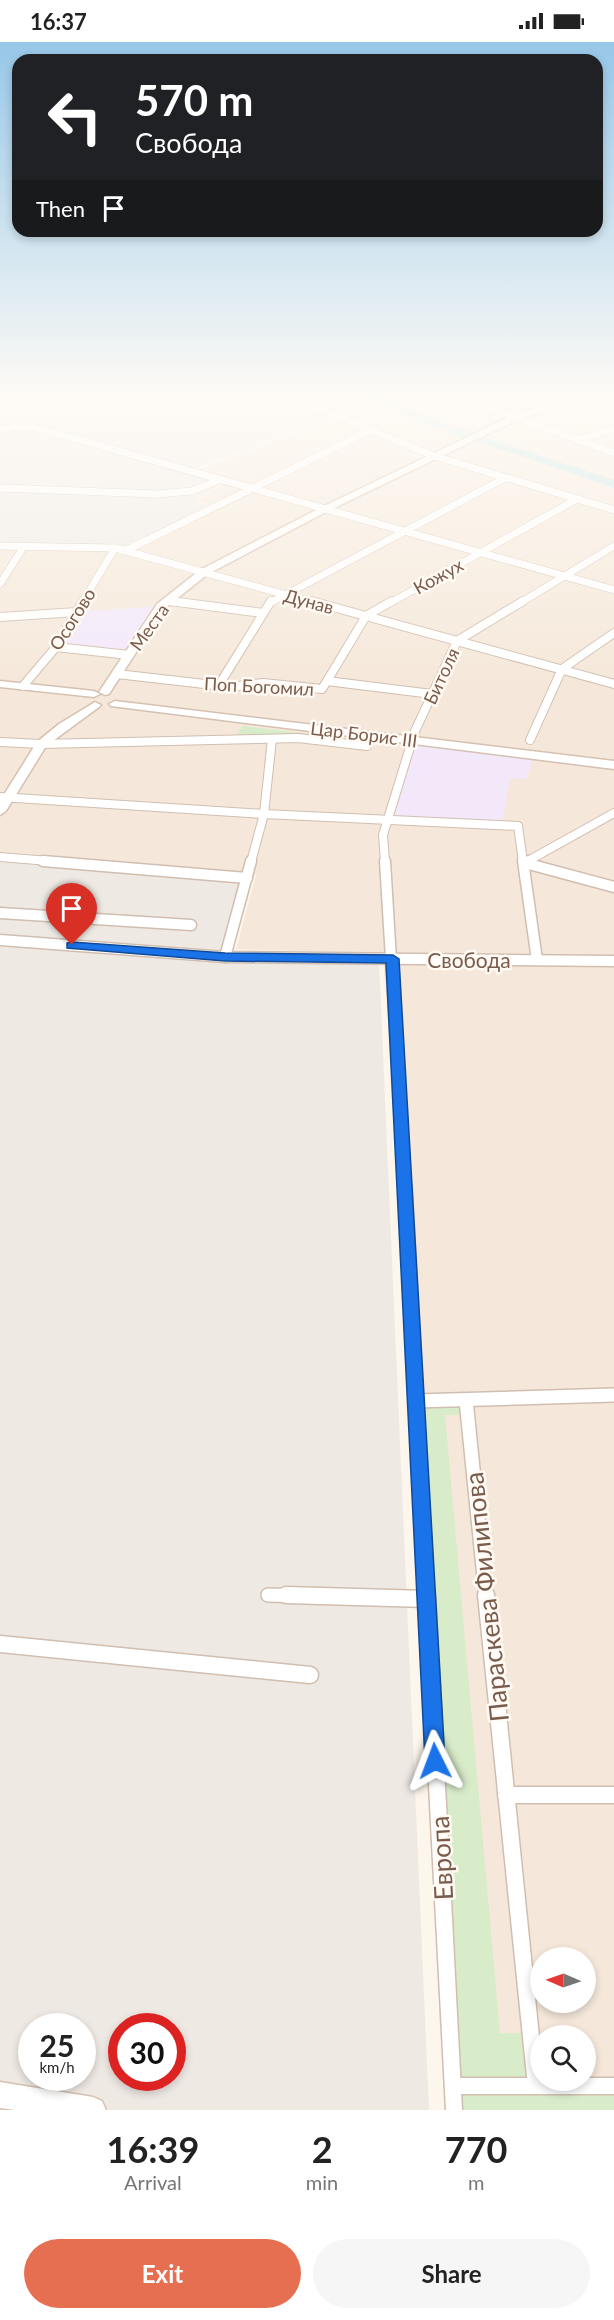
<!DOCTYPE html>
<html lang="en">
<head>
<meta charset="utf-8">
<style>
  body { margin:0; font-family:Lato,sans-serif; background:#f6f6f6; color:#222; height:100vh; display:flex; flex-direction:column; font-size:22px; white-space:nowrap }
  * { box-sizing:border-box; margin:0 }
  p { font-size:20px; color:#767676 }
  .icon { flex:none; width:33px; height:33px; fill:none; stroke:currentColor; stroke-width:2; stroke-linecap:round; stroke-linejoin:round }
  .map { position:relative; height:2068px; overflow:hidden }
  .sheet { display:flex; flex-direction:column; background:#fff; flex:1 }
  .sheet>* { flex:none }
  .top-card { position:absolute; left:12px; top:12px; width:591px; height:183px; border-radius:18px; box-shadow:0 3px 9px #0003; background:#202124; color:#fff; overflow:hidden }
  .needle { width:39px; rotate:272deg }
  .buttons { position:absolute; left:530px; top:1905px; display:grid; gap:12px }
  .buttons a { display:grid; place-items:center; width:66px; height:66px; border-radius:50%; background:#fff; box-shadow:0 3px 9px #0003; font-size:30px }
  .speed { position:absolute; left:18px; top:1971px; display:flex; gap:12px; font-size:30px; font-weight:700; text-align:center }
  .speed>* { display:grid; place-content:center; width:78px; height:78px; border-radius:50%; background:#fff; box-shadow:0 3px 9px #0003; line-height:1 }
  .speed small { font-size:15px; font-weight:400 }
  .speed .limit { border:9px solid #d22; background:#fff; color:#111 }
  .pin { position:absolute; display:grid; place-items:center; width:51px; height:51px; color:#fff; margin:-62px -26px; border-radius:50% 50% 50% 0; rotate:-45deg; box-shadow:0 0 6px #0007 }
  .pin .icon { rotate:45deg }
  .me { position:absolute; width:66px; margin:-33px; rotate:357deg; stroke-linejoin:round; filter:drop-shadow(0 0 4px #0008) }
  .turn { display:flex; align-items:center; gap:21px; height:126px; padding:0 24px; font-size:27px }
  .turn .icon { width:78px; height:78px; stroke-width:2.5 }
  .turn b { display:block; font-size:42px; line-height:51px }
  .then { display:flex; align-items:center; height:57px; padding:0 24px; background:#0003; gap:12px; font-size:22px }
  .eta { display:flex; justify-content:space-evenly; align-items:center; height:102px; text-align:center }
  .eta b { font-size:36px; font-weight:700; line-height:42px }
  .action { display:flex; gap:12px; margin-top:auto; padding:12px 24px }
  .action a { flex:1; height:69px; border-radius:36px; background:#e76f51; color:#fff; font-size:24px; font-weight:700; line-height:69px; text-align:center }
  .action a+a { background:#f6f6f6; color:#222 }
  .status { display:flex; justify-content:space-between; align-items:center; height:42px; padding:0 30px; background:#fff; direction:ltr }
  .status svg { height:16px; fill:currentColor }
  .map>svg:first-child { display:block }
</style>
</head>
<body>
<div class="status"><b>16:37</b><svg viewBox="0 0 49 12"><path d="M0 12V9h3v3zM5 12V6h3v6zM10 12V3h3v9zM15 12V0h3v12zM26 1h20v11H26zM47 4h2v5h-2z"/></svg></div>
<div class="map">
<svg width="614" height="2068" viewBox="0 0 614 2068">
  <rect width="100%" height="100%" fill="#fdf6ec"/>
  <path fill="#f5e8da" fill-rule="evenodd" d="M 297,354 L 614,354 L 614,2068 L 454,2068 L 416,1359 L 383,912 L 236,907 L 256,833 L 0,810 L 0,505 L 121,509 L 143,504 L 220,466 L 197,459 L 230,437 L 197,428 L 344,373 ZM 540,1916 L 585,1916 L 585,1960 L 540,1960 ZM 540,1994 L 585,1994 L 585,2038 L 540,2038 Z"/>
  <g fill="#efe9e4" fill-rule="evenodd">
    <path d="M 0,354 L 278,354 L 333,376 L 186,430 L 222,441 L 195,460 L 213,464 L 126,503 L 0,500 Z"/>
    <path d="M 0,817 L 240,837 L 219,916 L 379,919 L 429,2068 L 0,2068 ZM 32,1984 L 82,1984 L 82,2036 L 32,2036 ZM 122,1984 L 172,1984 L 172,2036 L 122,2036 Z"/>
  </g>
  <g fill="#f3e8fa">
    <path d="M 161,564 L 129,613 L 56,605 L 77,570 Z"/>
    <path d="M 412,698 L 533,713 L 527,737 L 510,736 L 502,783 L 386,779 Z"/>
  </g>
  <g fill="#d8ecc9">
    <path d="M 243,684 L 370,699 L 367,704 L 299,696 L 234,697 Z"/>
    <path d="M 466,1358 L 467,1372 L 445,1373 L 500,1991 L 531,1991 L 536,2044 L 614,2044 L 614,2068 L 454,2068 L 416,1359 Z"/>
  </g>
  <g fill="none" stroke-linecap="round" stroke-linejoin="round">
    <path fill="#bfe3e8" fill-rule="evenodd" d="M 366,354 L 381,354 L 433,378 L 614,438 L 614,446 L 425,382 Z"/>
    <defs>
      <g id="street-far4">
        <path d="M 289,354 L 434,414 L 614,468"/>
        <path d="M 457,354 L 614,411"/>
        <path d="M 578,355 L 614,362"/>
        <path d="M 471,359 L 494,354"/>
        <path d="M 0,388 L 19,384 L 37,386 L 614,548"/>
        <path d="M 577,398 L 614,387"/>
        <path d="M 0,446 L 157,452 L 192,449 L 219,438"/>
        <path d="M 0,504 L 115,506 L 316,561"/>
        <path d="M 122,508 L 131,506 L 373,387"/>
        <path d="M 0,542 L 24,504"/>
        <path d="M 167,559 L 182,561"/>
        <path d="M 82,561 L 115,506"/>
        <path d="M 270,561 L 505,436"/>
        <path d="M 390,561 L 577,457"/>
        <path d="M 520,561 L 614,504"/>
      </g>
      <g id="street-far3">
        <path d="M 170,559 L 263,571"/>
        <path d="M 311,559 L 614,642"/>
        <path d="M 0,575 L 77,570"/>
        <path d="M 56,605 L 129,613"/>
        <path d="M 117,632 L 231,645 L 263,641 L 322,647 L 327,639 L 432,652"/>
        <path d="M 327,639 L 366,574 L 392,559"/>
        <path d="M 219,643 L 271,559"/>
        <path d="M 23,644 L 56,605 L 83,559"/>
        <path d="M 530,698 L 562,627 L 614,591"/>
        <path d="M 0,700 L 41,702 L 298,696 L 367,704"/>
        <path d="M 0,755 L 264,772 L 518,784 L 523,820"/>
        <path d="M 0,815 L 61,820"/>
        <path d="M 251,820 L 264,772 L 272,697"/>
        <path d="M 385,820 L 383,793 L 415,689 L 457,599 L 523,559"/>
        <path d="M 526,820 L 614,771"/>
      </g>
      <g id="street-far2">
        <path d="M 43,819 L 247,836"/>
        <path d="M 385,819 L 405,1146"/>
        <path d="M 523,819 L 537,918"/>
        <path d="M 525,821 L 529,819"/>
        <path d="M 525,821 L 614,845"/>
        <path d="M 0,871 L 191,883"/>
        <path d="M 0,898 L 225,915 L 614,919"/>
        <path d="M 225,915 L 251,819"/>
      </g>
      <g id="street-far1">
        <path d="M 405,1144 L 427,1555"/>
        <path d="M 466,1358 L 486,1555"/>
        <path d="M 416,1359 L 614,1353"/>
        <path d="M 268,1553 L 345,1555"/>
      </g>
      <g id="street">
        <path d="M 286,1553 L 427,1557"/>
        <path d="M 427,1553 L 454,2068"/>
        <path d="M 486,1553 L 536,2044"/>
        <path d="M 0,1602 L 310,1633"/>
        <path d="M 506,1753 L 614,1753"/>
        <path d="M 453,2044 L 614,2044"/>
      </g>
      <g id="secondary">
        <path d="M 578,354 L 589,354 L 517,378 L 328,469 L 208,532 L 165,566 L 109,652 L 105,653 L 99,650 L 157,562 L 200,528 L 322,465 L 511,374 Z"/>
        <path d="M 0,639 L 94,649 L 100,652 L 94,655 L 0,645 Z"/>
        <path d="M 115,659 L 614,719 L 614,727 L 111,664 L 109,662 Z"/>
        <path d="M 95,660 L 101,663 L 99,665 L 46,704 L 6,769 L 0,773 L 0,759 L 37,700 L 59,682 Z"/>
        <path d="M 0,2040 L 93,2055 L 102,2059 L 106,2068 L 15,2068 L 0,2066 Z"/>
      </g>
    </defs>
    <use href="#street-far4" stroke="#d1beb0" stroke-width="8"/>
    <use href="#street-far3" stroke="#d1beb0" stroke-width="10"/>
    <use href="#street-far2" stroke="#d1beb0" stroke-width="13"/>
    <use href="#street-far1" stroke="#d1beb0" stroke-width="16"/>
    <use href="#street" stroke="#d1beb0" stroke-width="19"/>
    <use href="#secondary" stroke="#d6c0b0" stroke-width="3"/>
    <use href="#street-far4" stroke="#fff" stroke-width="7"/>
    <use href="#street-far3" stroke="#fff" stroke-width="8"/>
    <use href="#street-far2" stroke="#fff" stroke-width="10"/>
    <use href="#street-far1" stroke="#fff" stroke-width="13"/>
    <use href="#street" stroke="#fff" stroke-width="16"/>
    <use href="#secondary" fill="#fff" fill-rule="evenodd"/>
  </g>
  <linearGradient id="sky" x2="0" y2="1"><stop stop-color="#97c7e8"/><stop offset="0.55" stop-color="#fefbf6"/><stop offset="1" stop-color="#fefbf6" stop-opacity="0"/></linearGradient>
  <rect width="614" height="643" fill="url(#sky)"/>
  <path fill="#1a73e8" stroke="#114b97" stroke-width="1.5" d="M 72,900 L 225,911 L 393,913 L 399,917 L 445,1719 L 443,1725 L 435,1728 L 428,1725 L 425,1719 L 386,921 L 225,919 L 67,906 L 67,901 Z"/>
  <g text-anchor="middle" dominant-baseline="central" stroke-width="5" stroke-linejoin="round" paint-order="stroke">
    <g font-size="18" fill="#7a5c4d" stroke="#fffaf3">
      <text transform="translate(438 534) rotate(-29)">Кожух</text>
      <text transform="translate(309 559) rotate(15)">Дунав</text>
      <text transform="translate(72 577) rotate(-58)">Осогово</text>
      <text transform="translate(149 585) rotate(-54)">Места</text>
      <text transform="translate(441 634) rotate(-65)">Битоля</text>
      <text transform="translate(259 644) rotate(3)">Поп Богомил</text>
      <text transform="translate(364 692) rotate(7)">Цар Борис III</text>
    </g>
    <g font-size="21" fill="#7a5c4d" stroke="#fffaf3">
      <text x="469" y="917">Свобода</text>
    </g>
    <g font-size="26" fill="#7a5c4d" stroke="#fffaf3">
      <text transform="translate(486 1555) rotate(-96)">Параскева Филипова</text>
      <text transform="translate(441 1816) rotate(-93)">Европа</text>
    </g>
  </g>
</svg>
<div class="buttons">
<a><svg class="needle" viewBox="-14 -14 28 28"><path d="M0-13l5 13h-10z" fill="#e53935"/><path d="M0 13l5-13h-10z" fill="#767676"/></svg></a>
<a><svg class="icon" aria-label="search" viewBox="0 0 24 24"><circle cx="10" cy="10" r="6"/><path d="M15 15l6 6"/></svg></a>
</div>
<div class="speed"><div>25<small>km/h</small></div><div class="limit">30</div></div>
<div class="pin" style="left:72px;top:903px;background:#d93025"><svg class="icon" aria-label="arrive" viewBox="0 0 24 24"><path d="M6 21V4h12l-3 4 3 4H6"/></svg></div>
<svg class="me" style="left:435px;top:1719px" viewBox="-20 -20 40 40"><path d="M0-17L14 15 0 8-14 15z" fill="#1a73e8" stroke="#fff" stroke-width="4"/></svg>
<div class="top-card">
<div class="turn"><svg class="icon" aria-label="left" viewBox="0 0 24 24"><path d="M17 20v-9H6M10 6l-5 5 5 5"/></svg><div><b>570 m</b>Свобода</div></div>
<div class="then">Then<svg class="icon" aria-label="arrive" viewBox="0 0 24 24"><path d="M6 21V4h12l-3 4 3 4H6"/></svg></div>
</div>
</div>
<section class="sheet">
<div class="eta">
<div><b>16:39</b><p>Arrival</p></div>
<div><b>2</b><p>min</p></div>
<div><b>770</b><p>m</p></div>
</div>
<div class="action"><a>Exit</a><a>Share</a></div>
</section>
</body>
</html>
